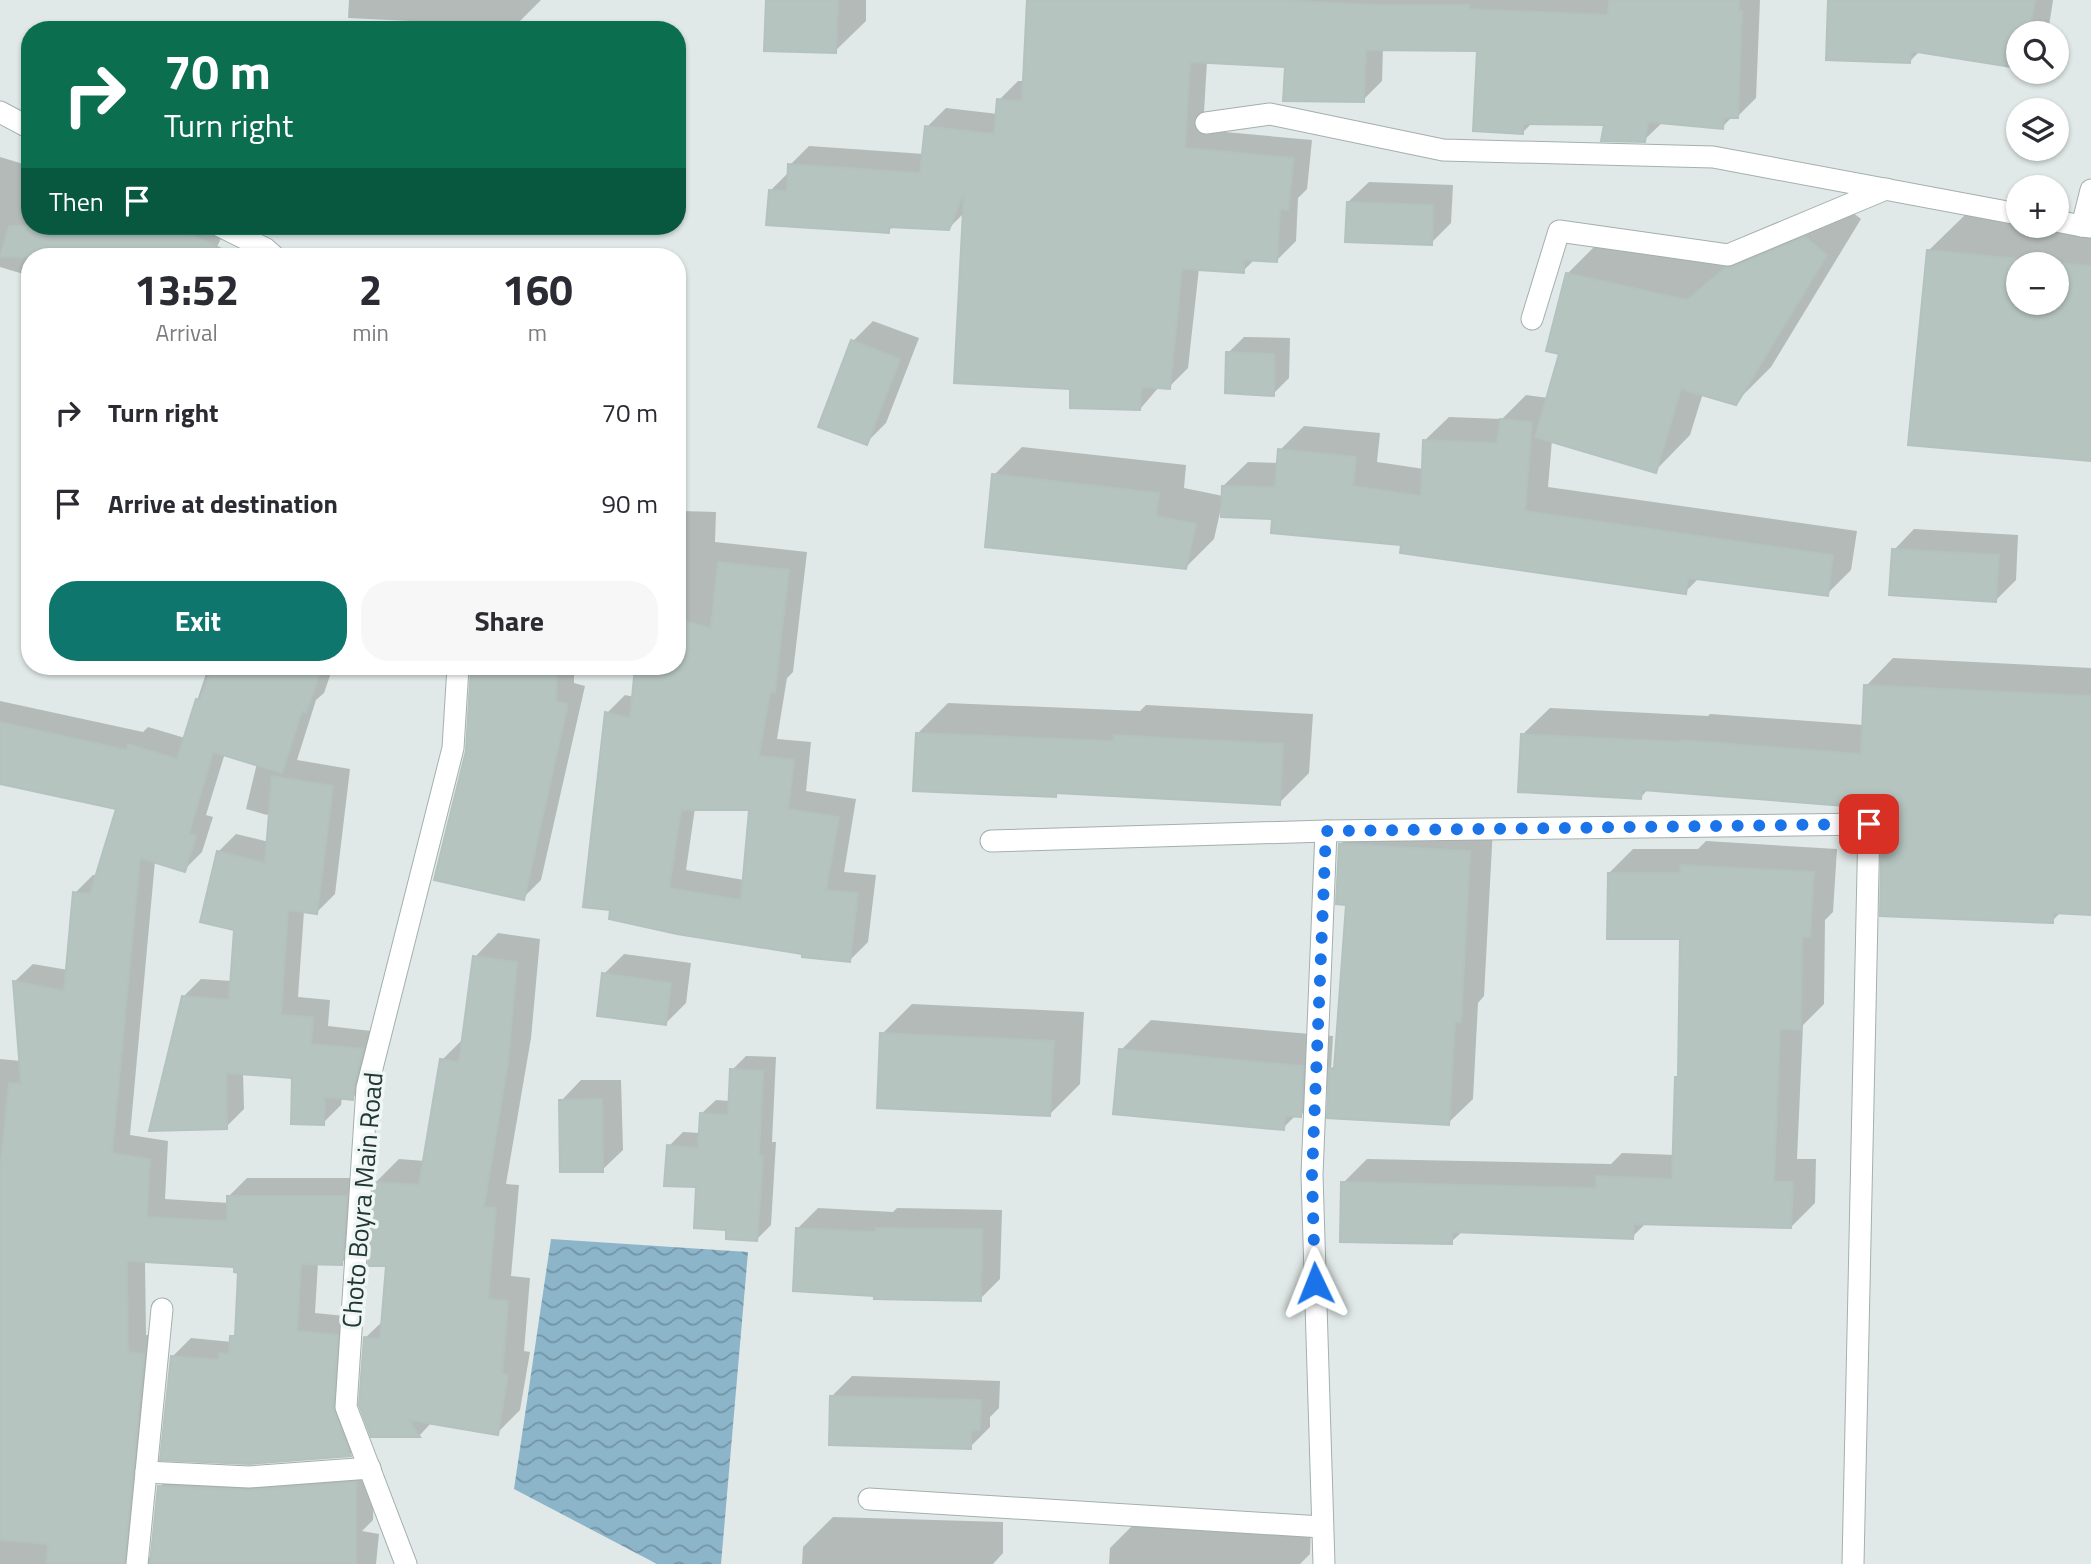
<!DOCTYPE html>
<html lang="en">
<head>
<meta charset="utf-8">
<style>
  body { margin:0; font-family:"Titillium Web",sans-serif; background:#f7f7f7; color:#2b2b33; height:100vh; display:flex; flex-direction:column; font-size:26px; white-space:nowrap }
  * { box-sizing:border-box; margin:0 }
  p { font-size:23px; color:#7c7c81 }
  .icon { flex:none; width:38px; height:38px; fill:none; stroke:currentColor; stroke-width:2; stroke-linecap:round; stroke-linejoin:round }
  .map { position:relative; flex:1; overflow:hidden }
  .sheet { position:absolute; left:21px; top:248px; width:665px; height:427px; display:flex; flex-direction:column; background:#fff; border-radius:28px; box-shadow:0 2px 5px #0004 }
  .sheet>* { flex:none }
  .top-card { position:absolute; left:21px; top:21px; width:665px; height:214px; border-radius:28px; box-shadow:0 2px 5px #0004; background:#0b6e4f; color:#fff; overflow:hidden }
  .controls { position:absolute; left:2006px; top:21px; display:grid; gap:14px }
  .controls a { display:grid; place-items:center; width:63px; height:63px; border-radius:50%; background:#fff; box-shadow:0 2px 5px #0004; font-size:35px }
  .pin { position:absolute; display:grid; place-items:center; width:60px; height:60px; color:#fff; margin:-30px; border-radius:14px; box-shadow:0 4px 10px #0006 }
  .me { position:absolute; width:77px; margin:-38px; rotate:358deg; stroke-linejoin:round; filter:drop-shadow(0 0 5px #0008) }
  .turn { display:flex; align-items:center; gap:24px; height:147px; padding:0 28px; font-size:32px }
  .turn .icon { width:91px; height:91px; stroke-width:2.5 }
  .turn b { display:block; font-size:49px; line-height:60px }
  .then { display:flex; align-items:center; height:66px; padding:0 28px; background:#0003; gap:14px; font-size:26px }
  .eta { display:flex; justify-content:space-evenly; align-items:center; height:119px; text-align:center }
  .eta b { font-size:42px; font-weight:700; line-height:49px }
  .button { display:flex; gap:14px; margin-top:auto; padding:14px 28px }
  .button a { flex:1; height:80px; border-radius:28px; background:#0f766e; color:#fff; font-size:28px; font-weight:700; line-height:80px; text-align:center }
  .button a+a { background:#f7f7f7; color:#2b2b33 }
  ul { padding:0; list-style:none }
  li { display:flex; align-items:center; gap:21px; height:91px; padding:0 28px }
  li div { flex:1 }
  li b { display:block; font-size:26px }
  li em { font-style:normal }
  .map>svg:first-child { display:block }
</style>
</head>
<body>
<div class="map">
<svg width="2091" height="1564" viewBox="0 0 2091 1564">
  <defs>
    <pattern id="water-waves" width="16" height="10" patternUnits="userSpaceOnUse" patternTransform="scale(1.75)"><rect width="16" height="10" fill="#8cb5ca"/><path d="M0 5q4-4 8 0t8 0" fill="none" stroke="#7294a5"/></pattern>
  </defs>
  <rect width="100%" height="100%" fill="#e0e9e7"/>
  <path fill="url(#water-waves)" d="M 551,1239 L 748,1252 L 721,1564 L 657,1564 L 514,1489 Z"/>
  <g fill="#0003" fill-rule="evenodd">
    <path d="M 349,0 L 541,0 L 515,26 L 348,18 Z"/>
    <path d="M 768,0 L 866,0 L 866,21 L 835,51 Z"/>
    <path d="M 1029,0 L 1760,0 L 1756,98 L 1737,117 L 1733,116 L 1722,127 L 1663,122 L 1644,140 L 1606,124 L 1533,122 L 1523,132 L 1479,50 L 1383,48 L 1382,81 L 1363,100 L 1287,65 L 1207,61 L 1203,130 L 1312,140 L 1307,189 L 1298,198 L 1296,241 L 1277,260 L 1255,259 L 1243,271 L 1199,268 L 1188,368 L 1169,387 L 1159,387 L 1140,409 L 1071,387 L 965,212 L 949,228 L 894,226 L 888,231 L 770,191 L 790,171 L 790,165 L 809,146 L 924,154 L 927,127 L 946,108 L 998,114 L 999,100 L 1018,81 L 1025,81 Z"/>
    <path d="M 1830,0 L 2053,0 L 2048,33 L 2018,33 L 1920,51 L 1910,61 Z"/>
    <path d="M 0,157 L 30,166 L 30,226 L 227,226 L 212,257 L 30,257 L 30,276 L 0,267 Z"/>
    <path d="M 1369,182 L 1453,185 L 1451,223 L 1431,243 L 1348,202 Z"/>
    <path d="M 1840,203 L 1861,219 L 1771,367 L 1735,403 L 1703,393 L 1690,435 L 1655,471 L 1552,440 L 1548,487 L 1857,531 L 1851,570 L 1827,594 L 1699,578 L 1685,592 L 1403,544 L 1221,508 L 1214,539 L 1186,567 L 994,475 L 1022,447 L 1186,465 L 1184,488 L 1223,496 L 1223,486 L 1248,462 L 1279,463 L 1280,450 L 1304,426 L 1380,433 L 1377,462 L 1424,469 L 1424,441 L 1449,417 L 1502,419 L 1526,395 L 1548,398 L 1562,353 L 1567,274 L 1602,239 L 1724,266 L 1762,233 Z"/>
    <path d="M 1966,214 L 2018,218 L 2018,226 L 2091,225 L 2091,459 L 1928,251 ZM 2018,264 L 2056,264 L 2056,303 L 2018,303 Z"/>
    <path d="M 873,321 L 919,338 L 886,423 L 866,443 L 853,341 Z"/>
    <path d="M 1244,337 L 1290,338 L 1289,378 L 1273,394 L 1228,353 Z"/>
    <path d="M 677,498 L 683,499 L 682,511 L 716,512 L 715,542 L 807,552 L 793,672 L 787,678 L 777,739 L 811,742 L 806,791 L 856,799 L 844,872 L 876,875 L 868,942 L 850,960 L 678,932 L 607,713 L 625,695 L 634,697 L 636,667 L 677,667 ZM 695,808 L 751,808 L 744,880 L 686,870 Z"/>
    <path d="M 1914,529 L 2018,535 L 2016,580 L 1995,601 L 1894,550 Z"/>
    <path d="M 1893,658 L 2091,668 L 2091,913 L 2061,912 L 2052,921 L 1884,809 L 1860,805 L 1649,788 L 1641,797 L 1522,735 L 1550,708 L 1708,716 L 1710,714 L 1864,725 L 1866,686 Z"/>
    <path d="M 208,667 L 254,667 L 252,738 L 225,753 L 206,815 L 213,817 L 202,852 L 184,870 L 155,861 L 130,1135 L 168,1141 L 165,1199 L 229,1203 L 229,1196 L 247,1178 L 364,1178 L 360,1245 L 341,1263 L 318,1262 L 315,1313 L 355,1317 L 351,1388 L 368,1436 L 350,1455 L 172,1357 L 191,1338 L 232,1342 L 232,1337 L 237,1332 L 240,1271 L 236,1265 L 145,1261 L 146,1335 L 162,1336 L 147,1556 L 151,1558 L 160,1487 L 178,1468 L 374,1465 L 373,1520 L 362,1531 L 379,1534 L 376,1564 L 0,1564 L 0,1059 L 21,1061 L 14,982 L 33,964 L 68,970 L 75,893 L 93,875 L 97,875 L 119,807 L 0,782 L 0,701 L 143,732 L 148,727 L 185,738 Z"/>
    <path d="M 280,667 L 333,667 L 324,693 L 316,700 L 297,760 L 350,769 L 335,894 L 317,912 L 304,911 L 298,997 L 330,1000 L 328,1026 L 380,1032 L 370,1080 L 352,1098 L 342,1097 L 341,1105 L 323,1123 L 294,1076 L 243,1073 L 244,1109 L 226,1127 L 183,997 L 201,979 L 232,981 L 236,928 L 218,852 L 236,834 L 269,842 L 271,811 L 267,815 L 246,809 Z"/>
    <path d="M 475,667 L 574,667 L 574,683 L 585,686 L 541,880 L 523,898 L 468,749 Z"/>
    <path d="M 948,703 L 1140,711 L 1146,705 L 1313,714 L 1309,773 L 1279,803 L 1060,791 L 1056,795 L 918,733 Z"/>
    <path d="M 1364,821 L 1493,827 L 1484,996 L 1478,1003 L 1473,1099 L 1448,1123 L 1331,1085 L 1301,1115 L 1296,1115 L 1283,1128 L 1121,1050 L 1151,1020 L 1333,1036 L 1331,1069 L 1337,1064 L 1348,903 L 1340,845 Z"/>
    <path d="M 1706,841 L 1837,849 L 1833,912 L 1825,920 L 1824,1004 L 1803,1025 L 1797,1159 L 1816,1159 L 1815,1203 L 1791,1227 L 1647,1222 L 1632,1237 L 1463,1231 L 1451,1242 L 1343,1183 L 1367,1159 L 1611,1164 L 1622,1153 L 1675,1155 L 1677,1077 L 1680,1074 L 1682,937 L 1609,873 L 1633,849 L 1698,849 Z"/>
    <path d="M 498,933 L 540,939 L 531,1038 L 506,1184 L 519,1185 L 511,1276 L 530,1278 L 524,1351 L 530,1352 L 520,1410 L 497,1433 L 432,1422 L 420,1435 L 373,1435 L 365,1338 L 383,1321 L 387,1264 L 376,1182 L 399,1159 L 425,1161 L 442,1060 L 464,1038 L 475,957 Z"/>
    <path d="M 624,954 L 691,963 L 686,1003 L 666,1023 L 604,974 Z"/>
    <path d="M 912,1004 L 1084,1012 L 1080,1084 L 1050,1114 L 882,1034 Z"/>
    <path d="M 746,1056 L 776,1057 L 772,1142 L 776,1142 L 771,1225 L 757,1239 L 728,1228 L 669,1146 L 683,1132 L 700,1133 L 701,1114 L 716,1100 L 730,1101 L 732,1070 Z"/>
    <path d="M 581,1080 L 621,1080 L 623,1150 L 602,1170 L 561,1101 Z"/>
    <path d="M 818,1208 L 893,1212 L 897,1208 L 1002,1210 L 1000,1279 L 980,1299 L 798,1228 Z"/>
    <path d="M 852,1376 L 1000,1381 L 999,1408 L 990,1417 L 990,1427 L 970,1447 L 832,1396 Z"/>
    <path d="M 833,1517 L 1003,1522 L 1003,1553 L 993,1564 L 802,1564 L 803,1547 Z"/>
    <path d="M 1140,1518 L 1311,1523 L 1310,1554 L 1300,1564 L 1109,1564 L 1110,1548 Z"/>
  </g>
  <g fill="#b6c4c0" stroke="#b3c2bf" stroke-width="2" fill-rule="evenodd">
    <path d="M 766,0 L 838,0 L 836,53 L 764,51 Z"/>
    <path d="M 1027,0 L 1276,0 L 1379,5 L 1469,5 L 1469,9 L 1608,15 L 1609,0 L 1739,0 L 1739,11 L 1742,11 L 1738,118 L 1724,118 L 1723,129 L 1648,122 L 1645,142 L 1601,141 L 1604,125 L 1523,124 L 1523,134 L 1473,131 L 1477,51 L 1366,50 L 1364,102 L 1283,101 L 1285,67 L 1190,62 L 1185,148 L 1294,158 L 1288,210 L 1280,209 L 1277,262 L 1244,260 L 1244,273 L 1182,269 L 1170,389 L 1142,387 L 1140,410 L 1070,408 L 1070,389 L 954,383 L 964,192 L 949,230 L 889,227 L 889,233 L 766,225 L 769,190 L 787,191 L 788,164 L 920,173 L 925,126 L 994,134 L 997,99 L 1022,101 Z"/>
    <path d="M 1828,0 L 2035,0 L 2029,33 L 2018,33 L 2018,68 L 1911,51 L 1910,63 L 1826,60 Z"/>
    <path d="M 1347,202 L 1433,205 L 1432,245 L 1345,242 Z"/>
    <path d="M 9,226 L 174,226 L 238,257 L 0,257 Z"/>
    <path d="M 1805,237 L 1827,255 L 1736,405 L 1681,389 L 1656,473 L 1535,437 L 1559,354 L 1546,351 L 1566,273 L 1687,300 L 1725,268 L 1733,267 Z"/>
    <path d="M 1927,250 L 2091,266 L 2091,461 L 1908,445 ZM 2018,264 L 2056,264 L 2056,303 L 2018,303 Z"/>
    <path d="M 851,340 L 900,359 L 867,445 L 818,427 Z"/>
    <path d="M 1226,352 L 1274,354 L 1274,396 L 1225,393 Z"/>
    <path d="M 1500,419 L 1532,422 L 1525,511 L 1833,555 L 1828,596 L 1688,578 L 1686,594 L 1400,553 L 1401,545 L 1271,533 L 1272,519 L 1221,517 L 1222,486 L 1275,487 L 1278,449 L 1356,457 L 1353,486 L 1421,496 L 1423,440 L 1497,443 Z"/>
    <path d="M 992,474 L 1159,493 L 1156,516 L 1196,524 L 1186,569 L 985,547 Z"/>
    <path d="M 1892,549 L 1999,555 L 1996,602 L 1889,595 Z"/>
    <path d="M 718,562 L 789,570 L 775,692 L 770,692 L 759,756 L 794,760 L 788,809 L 839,817 L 826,890 L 858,893 L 850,962 L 802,957 L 802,954 L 677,934 L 609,919 L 610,910 L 583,907 L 605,712 L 630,718 L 635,667 L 677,667 L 677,619 L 711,628 ZM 681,810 L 749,810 L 741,900 L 669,888 Z"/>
    <path d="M 212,667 L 322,667 L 306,713 L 302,711 L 282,773 L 213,752 L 189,834 L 196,836 L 185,872 L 140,858 L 112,1153 L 150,1159 L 147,1217 L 227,1221 L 227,1196 L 347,1196 L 342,1265 L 301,1264 L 297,1331 L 338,1335 L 333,1407 L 351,1456 L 249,1464 L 160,1460 L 171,1356 L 219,1360 L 219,1353 L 229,1354 L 230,1336 L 235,1336 L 238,1273 L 234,1272 L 234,1267 L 127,1261 L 128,1352 L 144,1354 L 124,1564 L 46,1564 L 48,1544 L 0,1540 L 0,1169 L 9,1083 L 21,1084 L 13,981 L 64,991 L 73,892 L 90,894 L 116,809 L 0,784 L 0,722 L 127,750 L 128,744 L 177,759 L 196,699 L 200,700 Z"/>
    <path d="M 471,667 L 557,667 L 556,701 L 568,704 L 524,900 L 434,880 L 466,751 Z"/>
    <path d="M 1864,685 L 2091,696 L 2091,915 L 2053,913 L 2053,923 L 1880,916 L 1882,811 L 1858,809 L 1858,807 L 1642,790 L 1641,799 L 1518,792 L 1521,734 L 1681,742 L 1681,740 L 1861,754 Z"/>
    <path d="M 916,733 L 1114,741 L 1114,735 L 1283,744 L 1280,805 L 1056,793 L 1056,797 L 913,791 Z"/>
    <path d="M 272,776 L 333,786 L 317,914 L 288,910 L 281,1015 L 313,1017 L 311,1044 L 363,1049 L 354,1085 L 353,1100 L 325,1097 L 324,1125 L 291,1124 L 292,1078 L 226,1073 L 227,1129 L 149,1131 L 182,996 L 229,1000 L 234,930 L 200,922 L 217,851 L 265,863 Z"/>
    <path d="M 1339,844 L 1470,851 L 1461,1022 L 1455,1022 L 1449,1125 L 1327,1118 L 1329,1068 L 1334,1069 L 1346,905 L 1336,904 Z"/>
    <path d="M 1681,865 L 1814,872 L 1810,937 L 1802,937 L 1801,1030 L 1780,1029 L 1774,1182 L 1793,1182 L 1791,1228 L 1634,1224 L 1633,1239 L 1452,1232 L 1452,1244 L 1340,1242 L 1341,1182 L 1596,1188 L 1596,1176 L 1672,1179 L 1675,1077 L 1678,1077 L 1680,939 L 1607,939 L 1608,873 L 1680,873 Z"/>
    <path d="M 473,956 L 517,962 L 508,1063 L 484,1207 L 496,1208 L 488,1299 L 508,1301 L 502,1374 L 508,1375 L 498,1435 L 409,1420 L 420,1437 L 371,1437 L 359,1405 L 364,1337 L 380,1339 L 386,1266 L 368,1266 L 374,1182 L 419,1185 L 440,1059 L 459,1062 Z"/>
    <path d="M 602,973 L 671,983 L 666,1025 L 597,1016 Z"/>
    <path d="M 880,1033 L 1054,1041 L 1050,1116 L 877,1108 Z"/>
    <path d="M 1119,1049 L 1303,1066 L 1301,1117 L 1285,1116 L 1284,1130 L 1113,1114 Z"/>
    <path d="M 730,1069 L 763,1071 L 759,1156 L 763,1156 L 757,1241 L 726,1239 L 726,1230 L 694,1228 L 696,1187 L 664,1186 L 667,1145 L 698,1148 L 700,1113 L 728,1115 Z"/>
    <path d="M 602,1099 L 603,1172 L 560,1172 L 559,1100 Z"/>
    <path d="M 796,1228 L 875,1232 L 875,1228 L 982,1229 L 981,1301 L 874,1299 L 874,1296 L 793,1291 Z"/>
    <path d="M 830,1396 L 981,1400 L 980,1430 L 971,1431 L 971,1449 L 829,1445 Z"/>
    <path d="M 356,1482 L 356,1564 L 150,1564 L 158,1486 L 250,1490 Z"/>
  </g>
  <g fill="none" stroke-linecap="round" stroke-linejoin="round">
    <defs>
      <g id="minor">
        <path d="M 0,112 L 30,128"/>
        <path d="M 1206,123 L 1270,114 L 1443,150 L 1713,157 L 2018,214"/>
        <path d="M 2091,190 L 2082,226 L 2091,227"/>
        <path d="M 2056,221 L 2082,226"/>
        <path d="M 220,226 L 266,249 L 275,257"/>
        <path d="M 1532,319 L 1559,231 L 1728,255 L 1886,189"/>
        <path d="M 991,841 L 1326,831 L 1869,824 L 1853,1564"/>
        <path d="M 146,1472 L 249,1477 L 370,1468"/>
        <path d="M 869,1499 L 1322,1527"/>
        <path d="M 137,1564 L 162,1309"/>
        <path d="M 406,1564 L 346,1407 L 367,1088 L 453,748 L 458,667"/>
        <path d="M 1324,1564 L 1312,1175 L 1326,831"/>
      </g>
    </defs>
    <use href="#minor" stroke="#a3b0ae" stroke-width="23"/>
    <use href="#minor" stroke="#fff" stroke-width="21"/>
  </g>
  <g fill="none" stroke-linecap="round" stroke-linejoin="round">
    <path stroke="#1a73e8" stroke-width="12" stroke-dasharray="0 21.6" d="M 1315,1283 L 1312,1175 L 1326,831 L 1869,824"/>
  </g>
  <g text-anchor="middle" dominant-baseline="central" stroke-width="7" stroke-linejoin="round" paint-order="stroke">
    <g font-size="26" fill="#223836" stroke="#f0f6f4">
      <text transform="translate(362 1200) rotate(-85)">Choto Boyra Main Road</text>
    </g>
  </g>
</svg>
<div class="controls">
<a><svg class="icon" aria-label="search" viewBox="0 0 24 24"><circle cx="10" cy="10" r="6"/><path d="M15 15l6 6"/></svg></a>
<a><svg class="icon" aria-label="layers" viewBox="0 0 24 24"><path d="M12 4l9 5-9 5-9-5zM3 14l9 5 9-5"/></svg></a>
<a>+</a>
<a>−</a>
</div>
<div class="pin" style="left:1869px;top:824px;background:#d93025"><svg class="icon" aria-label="arrive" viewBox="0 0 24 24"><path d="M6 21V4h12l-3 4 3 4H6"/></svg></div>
<svg class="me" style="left:1315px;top:1283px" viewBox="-20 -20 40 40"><path d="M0-17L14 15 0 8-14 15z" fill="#1a73e8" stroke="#fff" stroke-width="4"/></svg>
<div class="top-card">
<div class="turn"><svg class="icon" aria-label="right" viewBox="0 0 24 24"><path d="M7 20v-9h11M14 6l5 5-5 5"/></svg><div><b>70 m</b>Turn right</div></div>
<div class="then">Then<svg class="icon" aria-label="arrive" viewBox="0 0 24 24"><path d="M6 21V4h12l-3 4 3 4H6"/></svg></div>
</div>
<section class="sheet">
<div class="eta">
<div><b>13:52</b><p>Arrival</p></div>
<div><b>2</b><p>min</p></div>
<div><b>160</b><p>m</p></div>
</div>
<ul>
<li><svg class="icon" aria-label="right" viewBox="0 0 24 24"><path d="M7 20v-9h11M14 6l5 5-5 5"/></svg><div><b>Turn right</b></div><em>70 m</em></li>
<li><svg class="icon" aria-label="arrive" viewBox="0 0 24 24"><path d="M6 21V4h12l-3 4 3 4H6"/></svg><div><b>Arrive at destination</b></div><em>90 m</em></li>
</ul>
<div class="button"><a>Exit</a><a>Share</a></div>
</section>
</div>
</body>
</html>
